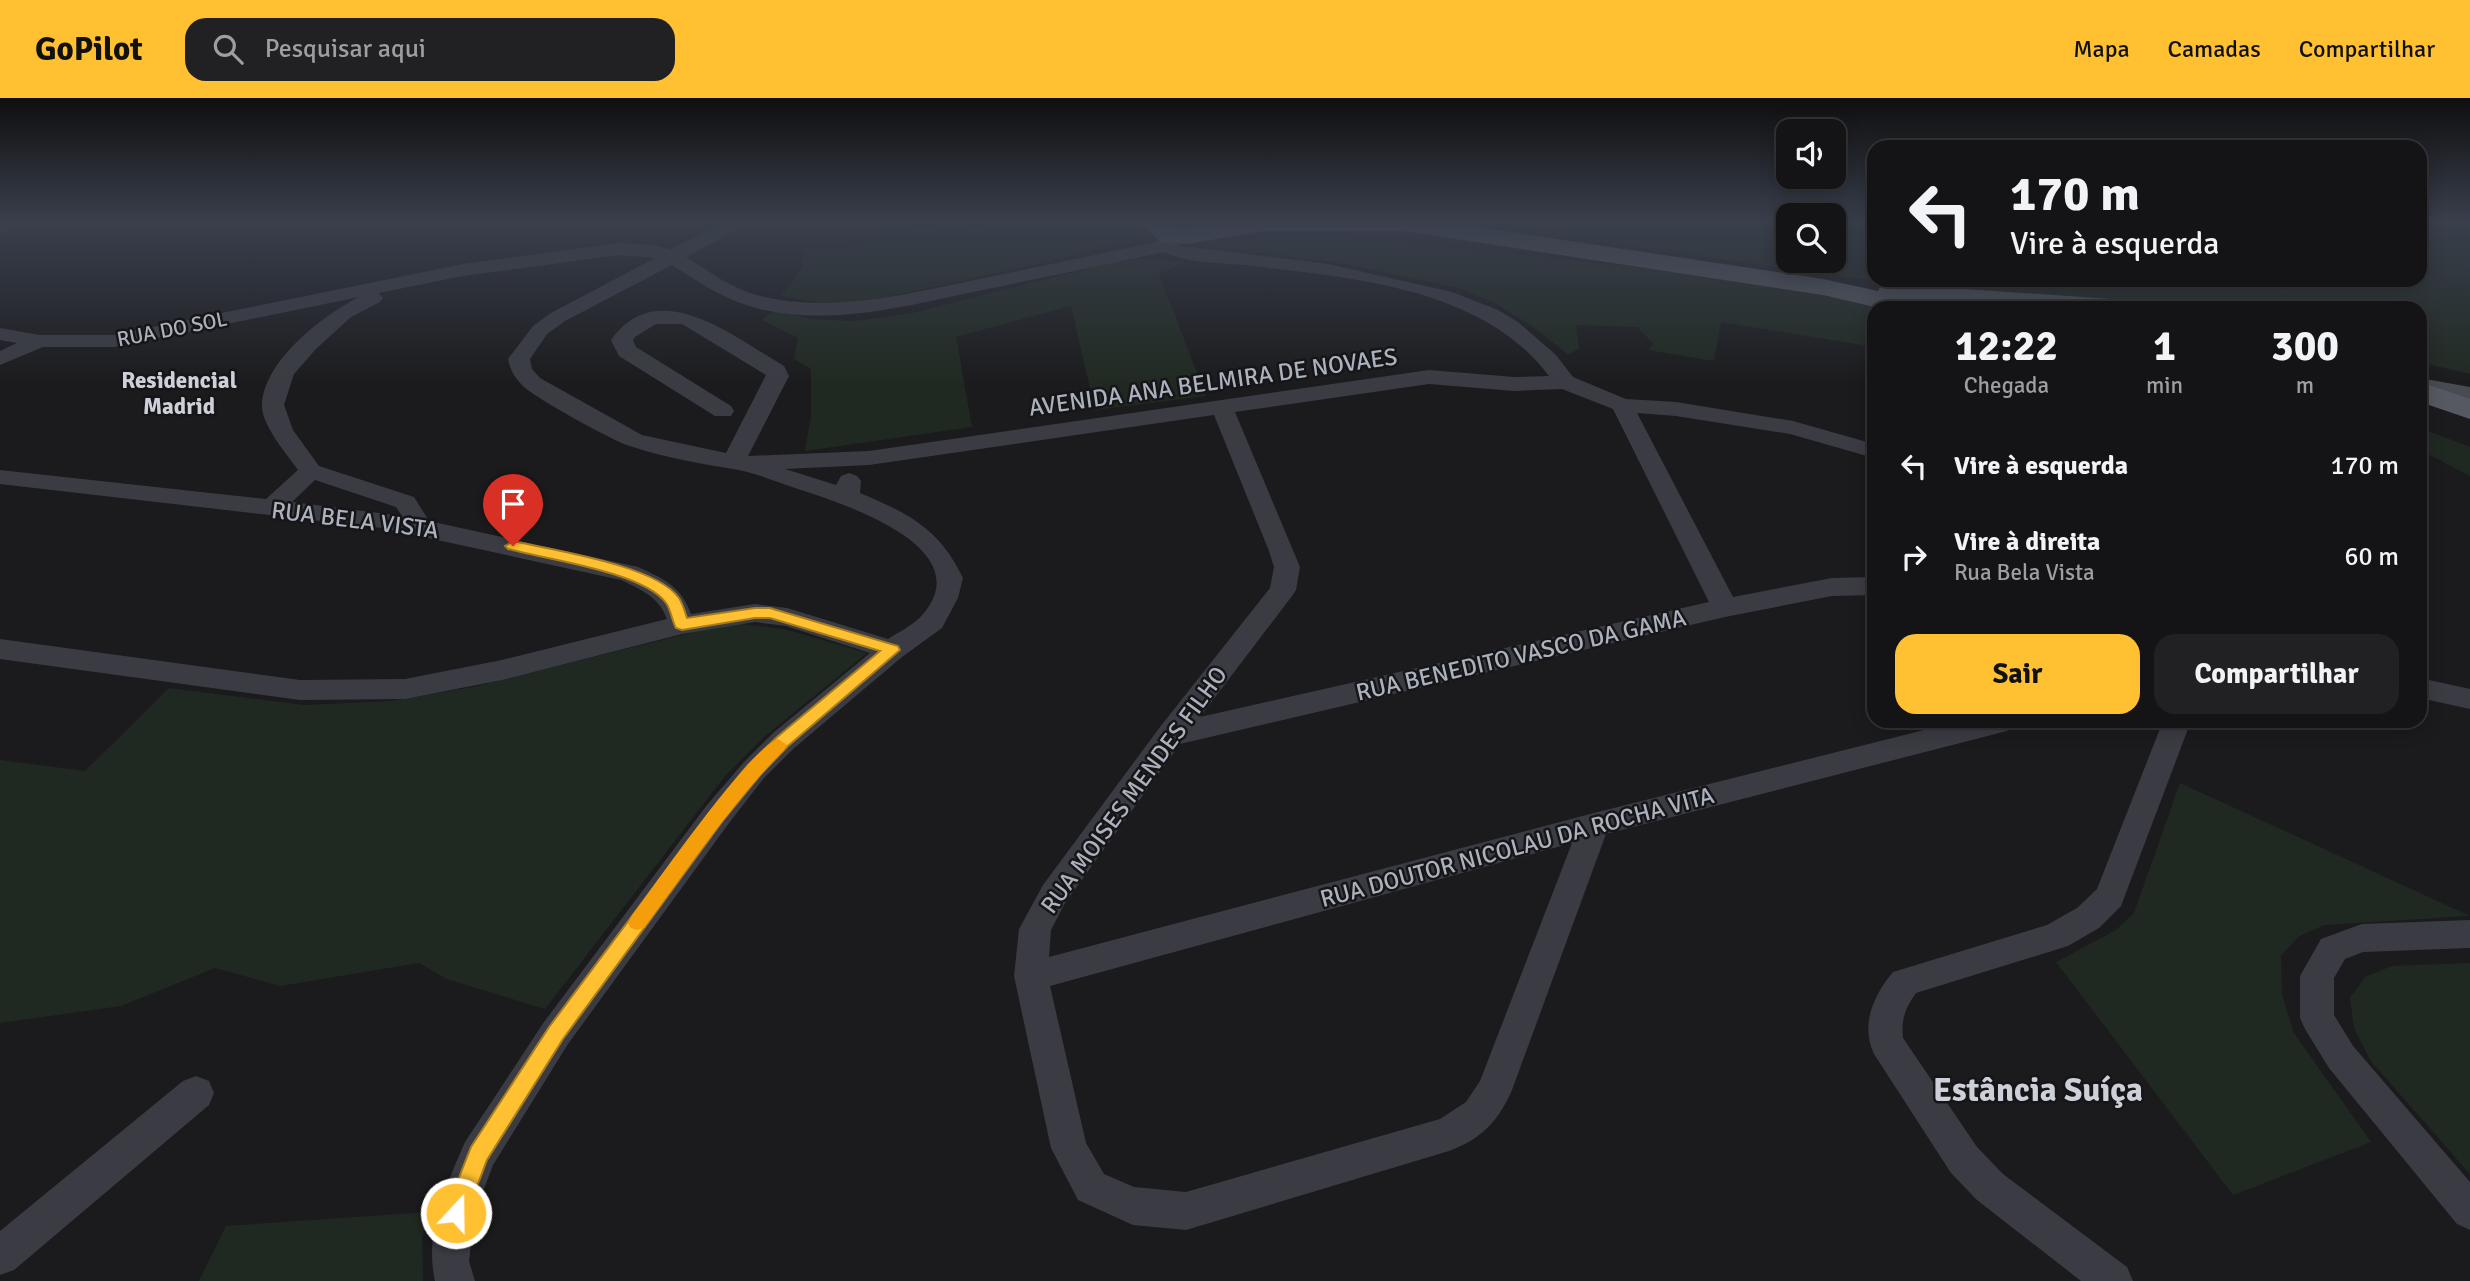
<!DOCTYPE html>
<html lang="pt">
<head>
<meta charset="utf-8">
<style>
  body { margin:0; font-family:Signika,sans-serif; background:#212123; color:#f1f3f6; height:100vh; display:flex; flex-direction:column; font-size:26px; white-space:nowrap }
  * { box-sizing:border-box; margin:0 }
  p { font-size:23px; color:#9d9ea1 }
  .icon { flex:none; width:38px; height:38px; fill:none; stroke:currentColor; stroke-width:2; stroke-linecap:round; stroke-linejoin:round }
  .map { position:relative; flex:1; overflow:hidden }
  .panel { position:absolute; left:1867px; top:203px; width:560px; height:427px; display:flex; flex-direction:column; background:#141416; border-radius:21px; box-shadow:0 4px 18px #0003,0 0 0 2px #333335 }
  .panel>* { flex:none }
  .hud { position:absolute; left:1867px; top:42px; width:560px; height:147px; border-radius:21px; box-shadow:0 4px 18px #0003,0 0 0 2px #333335; background:#141416; color:#f1f3f6; overflow:hidden }
  .fabs { position:absolute; left:1776px; top:21px; display:grid; gap:14px }
  .fabs a { display:grid; place-items:center; width:70px; height:70px; border-radius:14px; background:#141416; box-shadow:0 4px 18px #0003,0 0 0 2px #333335; font-size:35px }
  .pin { position:absolute; display:grid; place-items:center; width:60px; height:60px; color:#fff; margin:-72px -30px; border-radius:50% 50% 50% 0; rotate:-45deg; box-shadow:0 0 7px #0007 }
  .pin .icon { rotate:45deg }
  .me { position:absolute; width:77px; margin:-38px; rotate:21deg; stroke-linejoin:round; filter:drop-shadow(0 0 5px #0008) }
  .turn { display:flex; align-items:center; gap:24px; height:147px; padding:0 28px; font-size:32px }
  .turn .icon { width:91px; height:91px; stroke-width:2.5 }
  .turn b { display:block; font-size:49px; line-height:60px }
  .eta { display:flex; justify-content:space-evenly; align-items:center; height:119px; text-align:center }
  .eta b { font-size:42px; font-weight:700; line-height:49px }
  .action { display:flex; gap:14px; margin-top:auto; padding:14px 28px }
  .action a { flex:1; height:80px; border-radius:21px; background:#ffc031; color:#111; font-size:28px; font-weight:700; line-height:80px; text-align:center }
  .action a+a { background:#212123; color:#f1f3f6 }
  ul { padding:0; list-style:none }
  li { display:flex; align-items:center; gap:21px; height:91px; padding:0 28px }
  li div { flex:1 }
  li b { display:block; font-size:26px }
  li em { font-style:normal }
  header { display:flex; align-items:center; gap:42px; box-sizing:border-box; height:98px; padding:0 35px; background:#ffc031; color:#111 }
  header strong { font-size:33px }
  nav { display:flex; gap:38px; margin-inline-start:auto; font-size:24px }
  .search { width:490px; height:63px; background:#212123; display:flex; align-items:center; gap:18px; box-sizing:border-box; padding:0 24px; border-radius:21px; color:#9d9ea1; font-size:26px }
  .map>svg:first-child { display:block }
</style>
</head>
<body>
<header>
<strong>GoPilot</strong>
<div class="search"><svg class="icon" aria-label="search" viewBox="0 0 24 24"><circle cx="10" cy="10" r="6"/><path d="M15 15l6 6"/></svg>Pesquisar aqui</div>
<nav><a>Mapa</a><a>Camadas</a><a>Compartilhar</a></nav>
</header>
<div class="map">
<svg width="2470" height="1183" viewBox="0 0 2470 1183">
  <rect width="100%" height="100%" fill="#1b1b1d"/>
  <g fill="#202921">
    <path d="M 882,122 L 960,136 L 1000,122 L 1131,122 L 1136,136 L 1129,142 L 1062,161 L 855,206 L 834,207 L 781,198 L 802,170 L 803,150 L 844,151 L 879,141 Z"/>
    <path d="M 1444,122 L 1788,122 L 1788,163 L 1834,163 L 1834,122 L 1874,122 L 1874,182 L 2420,182 L 2420,122 L 2470,122 L 2470,276 L 2420,264 L 2420,210 L 2134,210 L 2001,194 L 1910,188 Z"/>
    <path d="M 1293,136 L 1323,136 L 1823,189 L 1885,210 L 1874,210 L 1874,249 L 1721,224 L 1714,263 L 1649,252 L 1653,245 L 1637,229 L 1576,227 L 1579,250 L 1569,257 L 1533,229 L 1495,205 L 1458,190 L 1340,165 L 1194,147 L 1194,145 Z"/>
    <path d="M 1141,161 L 1186,164 L 1159,176 L 1206,298 L 1095,312 L 1071,208 L 956,239 L 972,329 L 805,353 L 811,318 L 811,271 L 794,261 L 798,240 L 762,222 L 774,212 L 812,221 L 855,223 L 913,215 L 1111,165 Z"/>
    <path d="M 2420,330 L 2470,349 L 2470,378 L 2420,352 Z"/>
    <path d="M 731,525 L 784,531 L 867,555 L 764,639 L 725,678 L 545,911 L 447,881 L 419,865 L 280,888 L 215,870 L 121,908 L 0,925 L 0,662 L 85,673 L 169,590 L 305,607 L 391,603 L 473,589 Z"/>
    <path d="M 2180,685 L 2470,818 L 2324,827 L 2298,839 L 2281,858 L 2282,897 L 2294,935 L 2371,1044 L 2233,1097 L 2056,864 L 2116,832 L 2134,815 Z"/>
    <path d="M 2470,865 L 2470,1076 L 2370,962 L 2354,930 L 2350,900 L 2365,879 L 2392,868 Z"/>
    <path d="M 429,1114 L 422,1141 L 423,1183 L 199,1183 L 226,1128 Z"/>
  </g>
  <g fill="none" stroke-linecap="round" stroke-linejoin="round">
    <g fill="#3b3c43" fill-rule="evenodd">
      <path d="M 0,122 L 28,122 L 26,126 L 0,135 Z"/>
      <path d="M 727,122 L 750,122 L 748,126 L 686,159 C 709,173 730,190 757,197 C 831,217 911,195 984,180 C 1042,168 1099,156 1157,144 L 1161,133 L 1175,133 L 1178,137 L 1176,145 L 1182,148 L 1328,166 L 1452,194 L 1498,212 L 1518,224 L 1556,257 L 1573,279 L 1626,301 L 1676,304 L 1793,323 L 1874,346 L 1874,360 L 1790,336 L 1676,318 L 1637,315 L 1733,499 L 1832,480 L 1874,479 L 1874,497 L 1832,498 L 1725,519 L 1180,646 L 1065,805 L 1051,832 L 1049,859 L 1594,715 L 1960,623 L 2017,623 L 2013,631 L 2003,634 L 1606,736 L 1512,992 C 1498,1024 1481,1041 1449,1053 L 1186,1132 L 1133,1127 L 1078,1102 L 1051,1050 L 1014,878 L 1019,831 L 1043,787 L 1160,629 L 1270,490 L 1274,469 L 1269,453 L 1214,317 L 869,367 L 785,371 L 836,387 L 841,378 L 849,375 L 857,378 L 861,383 L 860,395 C 909,416 939,430 963,480 L 958,500 L 942,530 L 902,559 L 793,651 L 764,680 L 729,725 L 568,946 L 493,1067 L 475,1115 L 469,1163 L 475,1183 L 435,1183 C 424,1135 446,1088 465,1044 L 544,924 L 707,707 L 744,664 L 773,635 L 870,555 L 786,528 L 755,524 L 682,536 L 502,582 L 405,601 L 300,602 L 0,561 L 0,541 L 300,582 L 405,581 L 502,562 L 667,521 C 659,499 642,492 621,482 L 382,430 L 0,386 L 0,372 L 266,401 L 298,372 C 287,356 260,326 262,305 C 266,261 322,218 359,199 L 114,249 L 43,249 L 0,267 L 0,253 L 17,245 L 0,242 L 0,230 L 40,237 L 114,237 L 463,166 L 619,145 L 653,147 L 670,152 ZM 1164,154 C 1191,167 1224,164 1253,168 C 1354,180 1483,190 1549,278 L 1514,279 L 1429,272 L 869,353 L 748,358 L 789,278 L 784,268 C 735,240 658,175 611,242 L 619,258 L 715,318 L 731,318 L 734,313 L 731,308 L 636,249 L 633,242 L 635,239 L 656,226 L 682,226 L 766,277 L 726,355 L 642,337 L 540,280 L 532,271 L 530,261 L 547,236 L 565,223 L 672,167 C 696,182 718,198 746,207 C 824,232 909,207 987,191 C 1046,179 1105,167 1164,154 ZM 619,157 L 655,160 L 551,215 L 533,228 L 508,261 C 510,272 515,280 523,288 C 535,300 613,343 630,348 C 665,360 703,366 739,372 C 758,376 777,384 795,390 C 838,404 981,448 923,516 C 915,526 899,534 888,541 L 787,510 L 755,506 L 691,516 C 681,488 664,481 638,469 L 429,423 L 414,399 L 319,368 L 293,332 L 284,307 L 294,276 L 316,251 L 351,219 L 380,204 L 383,200 L 379,195 L 463,178 ZM 1429,286 L 1514,293 L 1562,291 L 1613,311 L 1709,504 L 1200,619 L 1292,498 L 1296,492 L 1300,469 L 1235,314 ZM 315,382 L 396,409 L 402,418 L 292,404 ZM 1572,745 L 1480,983 L 1466,1004 L 1440,1021 L 1186,1094 L 1134,1089 L 1104,1076 L 1086,1045 L 1050,888 Z"/>
      <path d="M 2420,580 L 2470,591 L 2470,611 L 2420,600 Z"/>
      <path d="M 2163,623 L 2191,623 L 2121,808 L 2099,830 L 2068,848 L 1916,895 C 1905,910 1901,922 1903,940 L 1977,1049 L 2003,1076 L 2127,1169 L 2133,1183 L 2081,1183 L 1977,1102 L 1951,1075 L 1874,956 C 1860,926 1874,897 1893,874 L 2047,827 L 2077,810 L 2097,791 Z"/>
      <path d="M 2470,822 L 2470,850 L 2363,854 L 2345,861 L 2334,880 L 2334,917 L 2353,948 L 2470,1084 L 2470,1132 L 2457,1126 L 2329,970 L 2305,931 L 2300,920 L 2300,878 L 2321,841 L 2362,826 Z"/>
      <path d="M 196,978 L 209,983 L 214,995 L 209,1007 L 14,1172 L 0,1177 L 0,1133 L 183,983 Z"/>
    </g>
    <path fill="#494b53" fill-rule="evenodd" d="M 2420,280 L 2470,289 L 2470,307 L 2420,298 Z"/>
    <g fill="#575962" fill-rule="evenodd">
      <path d="M 1139,122 L 1167,122 L 1175,129 L 1187,130 L 1236,122 L 1432,122 L 1823,181 L 1878,193 L 1881,188 L 1891,186 L 2112,201 L 2122,204 L 2126,210 L 1995,210 L 1928,205 L 1931,210 L 1879,210 L 1823,197 L 1403,133 L 1264,133 L 1187,146 L 1168,145 L 1159,143 Z"/>
      <path d="M 2420,284 L 2470,301 L 2470,321 L 2420,304 Z"/>
    </g>
  </g>
  <linearGradient id="sky" x2="0" y2="1"><stop stop-color="#0f0f10"/><stop offset="0.43" stop-color="#393f4c"/><stop offset="1" stop-color="#393f4c" stop-opacity="0"/></linearGradient>
  <rect width="2470" height="287" fill="url(#sky)"/>
  <path fill="#ffc031" stroke="#a67d20" stroke-width="2" d="M 513,443 C 552,452 656,467 679,500 C 683,506 685,514 687,520 L 755,510 L 770,510 L 898,548 L 900,552 L 788,648 L 760,677 L 724,721 L 563,941 L 487,1062 L 464,1123 L 456,1126 L 448,1123 L 445,1115 L 471,1049 L 549,929 L 712,711 L 748,667 L 777,639 L 880,553 L 770,520 L 755,520 L 682,532 L 676,530 C 672,523 671,512 666,505 C 644,474 545,461 508,451 L 505,448 Z"/>
  <path fill="#f59e0b" d="M 778,641 L 787,647 L 784,652 C 731,706 689,769 644,830 L 637,832 L 631,830 L 628,825 L 631,819 C 654,788 750,650 778,641 Z"/>
  <g text-anchor="middle" dominant-baseline="central" stroke-width="5" stroke-linejoin="round" paint-order="stroke">
    <g font-size="21" fill="#acb1be" stroke="#161518">
      <text transform="translate(172 231) rotate(-11)">RUA DO SOL</text>
    </g>
    <g font-size="23" font-weight="bold" fill="#ced0d9" stroke="#161518">
      <text x="179" y="282">Residencial<tspan x="179" dy="26">Madrid</tspan></text>
    </g>
    <g font-size="24" fill="#acb1be" stroke="#161518">
      <text transform="translate(1213 284) rotate(-8)">AVENIDA ANA BELMIRA DE NOVAES</text>
      <text transform="translate(355 422) rotate(7)">RUA BELA VISTA</text>
      <text transform="translate(1521 557) rotate(-13)">RUA BENEDITO VASCO DA GAMA</text>
      <text transform="translate(1134 692) rotate(-54)">RUA MOISES MENDES FILHO</text>
      <text transform="translate(1517 749) rotate(-15)">RUA DOUTOR NICOLAU DA ROCHA VITA</text>
    </g>
    <g font-size="33" font-weight="bold" fill="#ced0d9" stroke="#161518">
      <text x="2038" y="992">Estância Suíça</text>
    </g>
  </g>
</svg>
<div class="fabs">
<a><svg class="icon" aria-label="sound" viewBox="0 0 24 24"><path d="M4 9h4l5-4v14l-5-4H4zM17 9q2 3 0 6"/></svg></a>
<a><svg class="icon" aria-label="search" viewBox="0 0 24 24"><circle cx="10" cy="10" r="6"/><path d="M15 15l6 6"/></svg></a>
</div>
<div class="pin" style="left:513px;top:448px;background:#d93025"><svg class="icon" aria-label="arrive" viewBox="0 0 24 24"><path d="M6 21V4h12l-3 4 3 4H6"/></svg></div>
<svg class="me" style="left:456px;top:1115px" viewBox="-20 -20 40 40"><circle r="17" fill="#ffc031" stroke="#fff" stroke-width="3"/><path d="M0-11L8 9 0 5-8 9z" fill="#fff"/></svg>
<div class="hud">
<div class="turn"><svg class="icon" aria-label="left" viewBox="0 0 24 24"><path d="M17 20v-9H6M10 6l-5 5 5 5"/></svg><div><b>170 m</b>Vire à esquerda</div></div>
</div>
<section class="panel">
<div class="eta">
<div><b>12:22</b><p>Chegada</p></div>
<div><b>1</b><p>min</p></div>
<div><b>300</b><p>m</p></div>
</div>
<ul>
<li><svg class="icon" aria-label="left" viewBox="0 0 24 24"><path d="M17 20v-9H6M10 6l-5 5 5 5"/></svg><div><b>Vire à esquerda</b></div><em>170 m</em></li>
<li><svg class="icon" aria-label="right" viewBox="0 0 24 24"><path d="M7 20v-9h11M14 6l5 5-5 5"/></svg><div><b>Vire à direita</b><p>Rua Bela Vista</p></div><em>60 m</em></li>
</ul>
<div class="action"><a>Sair</a><a>Compartilhar</a></div>
</section>
</div>
</body>
</html>
